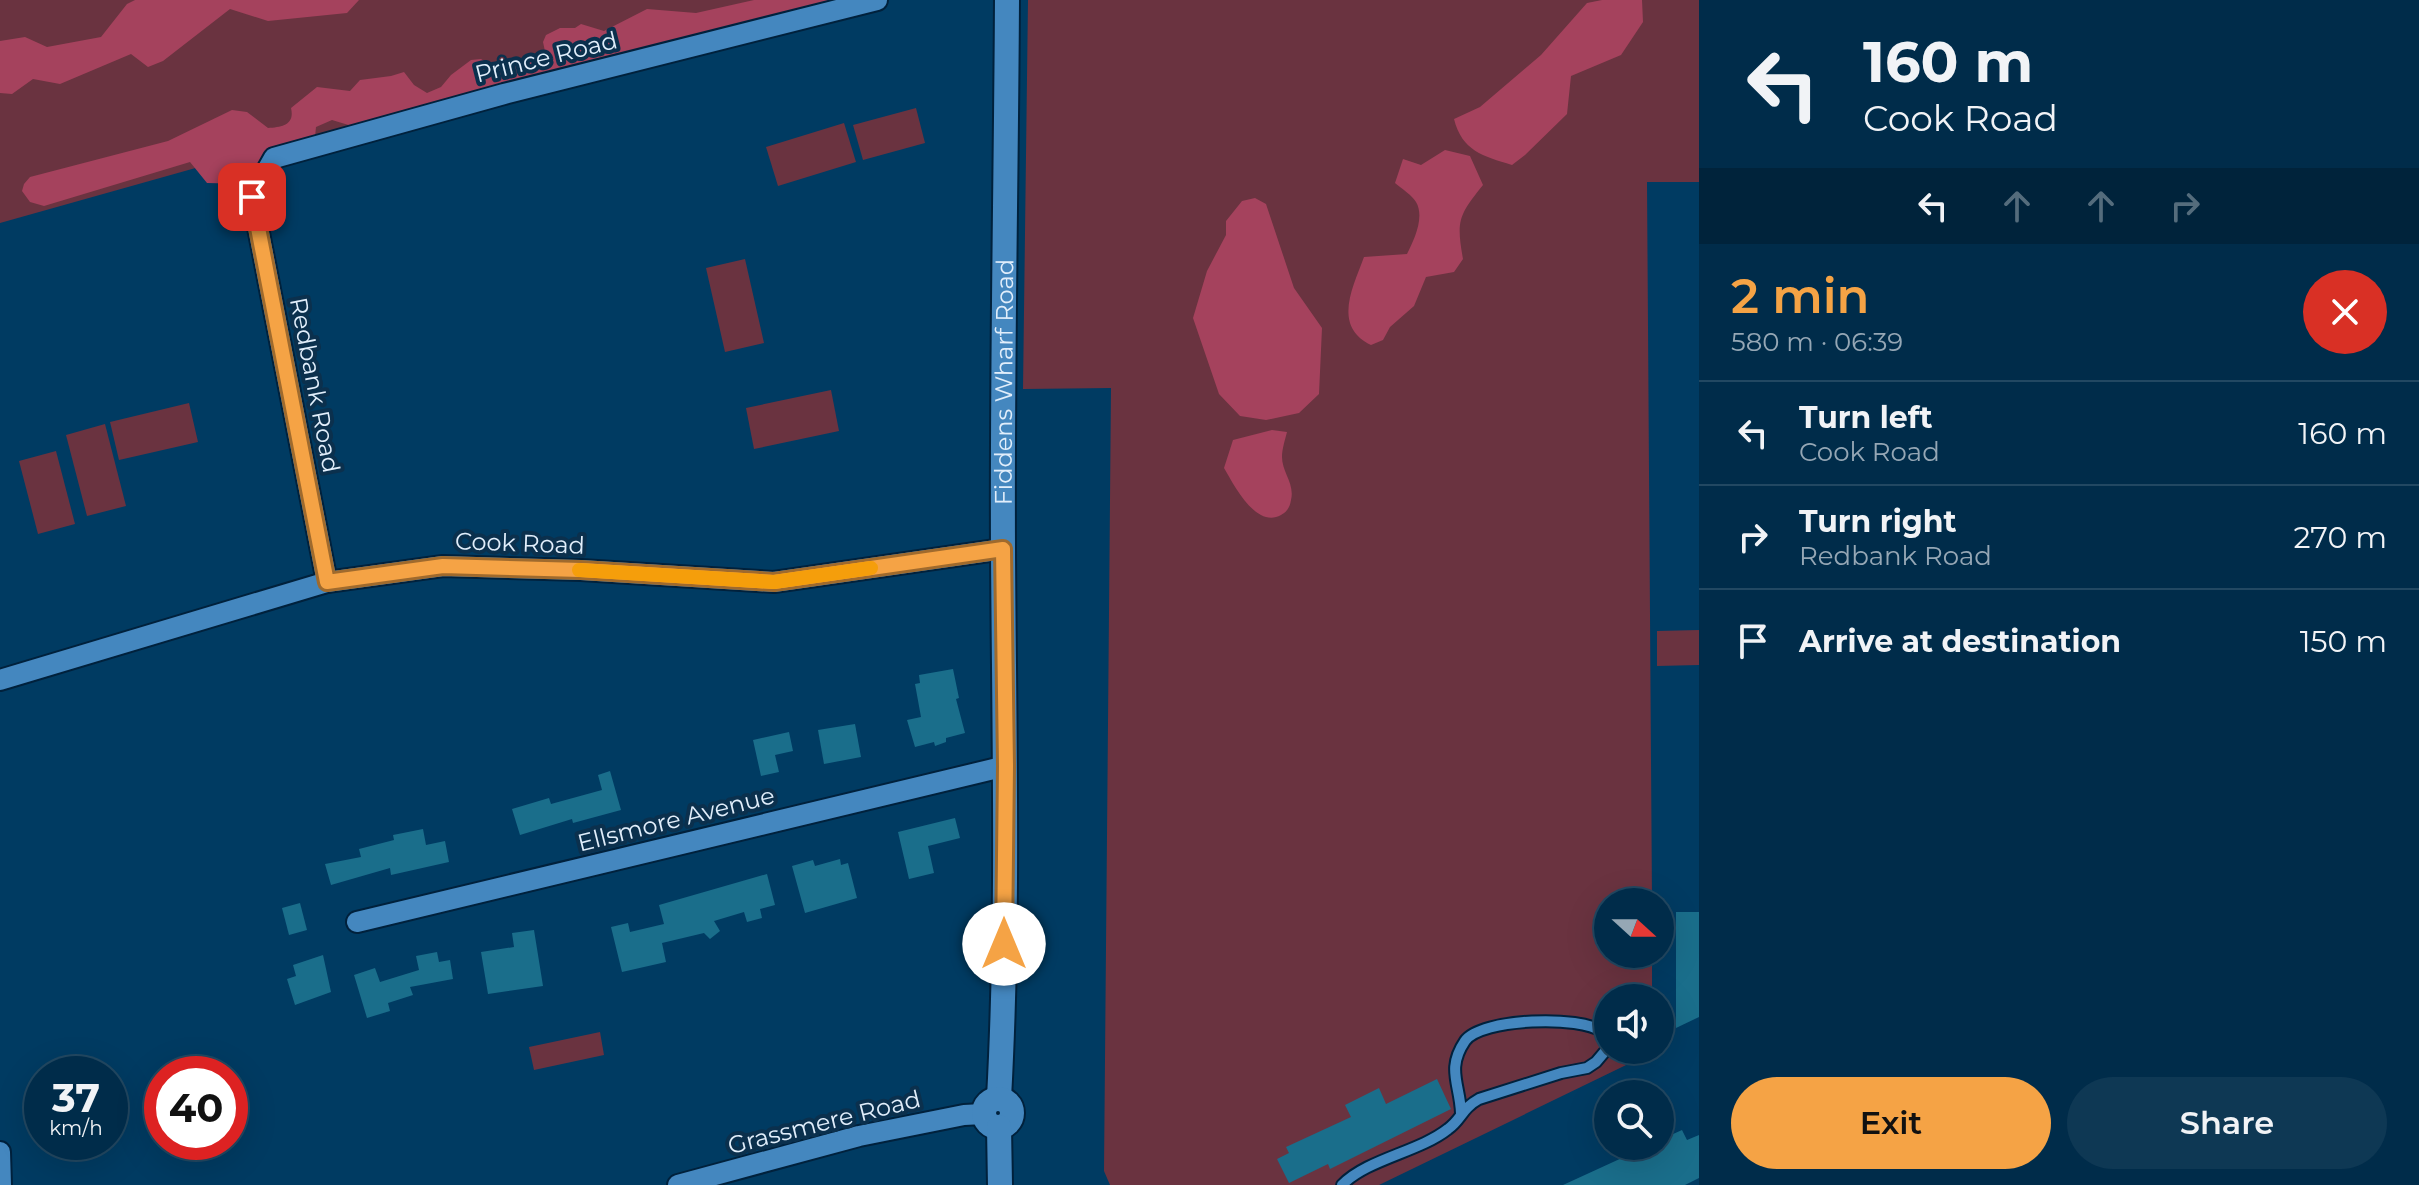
<!DOCTYPE html>
<html lang="en">
<head>
<meta charset="utf-8">
<style>
  body { margin:0; font-family:Montserrat,sans-serif; background:#0e3854; color:#f1f3f6; height:100vh; display:flex; flex-direction:column; font-size:30px; white-space:nowrap }
  * { box-sizing:border-box; margin:0 }
  p { font-size:26px; color:#95a7b5 }
  .icon { flex:none; width:44px; height:44px; fill:none; stroke:currentColor; stroke-width:2; stroke-linecap:round; stroke-linejoin:round }
  .map { position:relative; flex:1; overflow:hidden }
  .drawer { display:flex; flex-direction:column; background:#002c4a; width:720px }
  .drawer>* { flex:none }
  .hud { background:#002c4a; color:#f1f3f6; overflow:hidden }
  .needle { width:52px; rotate:111deg }
  .fabs { position:absolute; left:1594px; top:888px; display:grid; gap:16px }
  .fabs a { display:grid; place-items:center; width:80px; height:80px; border-radius:50%; background:#002c4a; box-shadow:0 8px 32px #0002,0 0 0 2px #224862; font-size:40px }
  .speed { position:absolute; left:24px; top:1056px; display:flex; gap:16px; font-size:40px; font-weight:700; text-align:center }
  .speed>* { display:grid; place-content:center; width:104px; height:104px; border-radius:50%; background:#002c4a; box-shadow:0 8px 32px #0002,0 0 0 2px #224862; line-height:1 }
  .speed small { font-size:20px; font-weight:400 }
  .speed .limit { border:12px solid #d22; background:#fff; color:#111 }
  .pin { position:absolute; display:grid; place-items:center; width:68px; height:68px; color:#fff; margin:-34px; border-radius:16px; box-shadow:0 4px 12px #0006 }
  .me { position:absolute; width:88px; margin:-44px; rotate:0deg; stroke-linejoin:round; filter:drop-shadow(0 0 6px #0008) }
  .turn { display:flex; align-items:center; gap:28px; height:168px; padding:0 32px; font-size:36px }
  .turn .icon { width:104px; height:104px; stroke-width:2.5 }
  .turn b { display:block; font-size:56px; line-height:68px }
  .lanes { display:flex; align-items:center; height:76px; padding:0 32px; background:#0003; justify-content:center; gap:40px; direction:ltr }
  .lanes .off { opacity:.35 }
  .round { display:grid; place-items:center; flex:none; width:84px; height:84px; border-radius:42px; background:#0e3854 }
  .headline { display:flex; align-items:center; justify-content:space-between; height:136px; padding:0 32px }
  h1 { font-size:48px; font-weight:600; line-height:60px; color:#f5a345 }
  .cta { display:flex; gap:16px; margin-top:auto; padding:16px 32px }
  .cta a { flex:1; height:92px; border-radius:48px; background:#f5a345; color:#111; font-size:32px; font-weight:600; line-height:92px; text-align:center }
  .cta a+a { background:#0e3854; color:#f1f3f6 }
  ul { padding:0; list-style:none }
  li { display:flex; align-items:center; gap:24px; height:104px; padding:0 32px; border-top:2px solid #224862 }
  li div { flex:1 }
  li b { display:block; font-size:30px }
  li em { font-style:normal }
  main { display:flex; flex:1; min-height:0 }
  .map>svg:first-child { display:block }
</style>
</head>
<body>
<main>
<div class="map">
<svg width="1699" height="1185" viewBox="0 0 1699 1185">
  <rect width="100%" height="100%" fill="#003b62"/>
  <g fill="#6a3340">
    <path d="M 0,0 L 838,0 L 284,143 L 0,223 Z"/>
    <path d="M 1028,0 L 1699,0 L 1699,182 L 1647,182 L 1652,902 L 1608,902 L 1608,954 L 1652,954 L 1652,998 L 1608,998 L 1608,1050 L 1653,1052 L 1379,1185 L 1110,1185 L 1104,1171 L 1111,388 L 1023,389 Z"/>
    <path d="M 916,108 L 925,143 L 863,160 L 853,125 Z"/>
    <path d="M 844,123 L 856,162 L 778,186 L 766,147 Z"/>
    <path d="M 745,259 L 764,343 L 725,352 L 706,268 Z"/>
    <path d="M 831,390 L 839,431 L 754,449 L 746,408 Z"/>
    <path d="M 189,403 L 198,442 L 119,460 L 110,422 Z"/>
    <path d="M 105,424 L 126,506 L 87,516 L 66,435 Z"/>
    <path d="M 56,451 L 75,524 L 38,534 L 19,461 Z"/>
    <path d="M 1699,630 L 1699,665 L 1657,666 L 1657,631 Z"/>
    <path d="M 600,1032 L 604,1055 L 534,1070 L 529,1047 Z"/>
  </g>
  <g fill="#a5425d">
    <path d="M 135,0 L 359,0 L 347,13 L 268,21 L 230,9 L 163,61 L 148,67 L 131,54 L 60,84 L 33,79 L 12,94 L 0,93 L 0,41 L 25,37 L 47,47 L 101,37 L 127,4 Z"/>
    <path d="M 754,0 L 857,0 L 365,130 L 332,120 L 316,127 L 314,147 L 276,149 L 262,156 L 247,184 L 207,183 L 190,162 L 44,206 L 30,202 L 22,191 L 24,184 L 30,177 L 168,141 L 232,110 L 247,112 L 268,128 C 282,127 295,125 291,108 L 317,87 L 350,91 L 360,80 L 391,76 L 404,72 L 414,85 L 427,93 L 441,87 L 451,75 L 471,60 L 481,59 L 493,67 L 546,56 L 543,42 L 546,35 L 560,28 L 575,28 L 581,24 L 604,31 L 647,9 L 696,13 Z"/>
    <path d="M 1602,0 L 1642,0 L 1643,22 L 1621,55 L 1571,76 L 1567,114 L 1525,155 L 1512,165 C 1483,156 1462,151 1454,119 L 1480,107 L 1541,55 L 1587,3 Z"/>
    <path d="M 1445,150 L 1470,156 L 1483,185 C 1459,215 1456,220 1463,259 L 1454,272 L 1426,277 L 1414,306 L 1390,327 L 1383,340 L 1371,345 C 1332,326 1353,287 1364,257 L 1407,254 C 1414,240 1425,217 1416,202 C 1412,195 1402,189 1395,183 L 1403,159 L 1421,165 Z"/>
    <path d="M 1255,198 L 1266,204 L 1294,288 L 1322,328 L 1319,394 L 1299,413 L 1266,420 L 1240,416 L 1219,394 L 1193,318 L 1207,271 L 1226,235 L 1226,221 L 1242,201 Z"/>
    <path d="M 1272,430 L 1287,432 C 1285,440 1282,449 1282,457 C 1282,472 1295,484 1291,500 C 1290,507 1287,512 1281,515 C 1256,529 1234,485 1224,468 L 1233,440 Z"/>
  </g>
  <g fill="#1a6e8b">
    <path d="M 953,669 L 959,698 L 956,699 L 965,733 L 946,738 L 946,742 L 935,746 L 934,742 L 915,747 L 907,720 L 921,717 L 915,684 L 920,683 L 919,675 Z"/>
    <path d="M 855,724 L 861,757 L 824,764 L 818,730 Z"/>
    <path d="M 789,732 L 793,751 L 775,755 L 779,772 L 761,776 L 753,740 Z"/>
    <path d="M 610,771 L 621,810 L 573,823 L 572,819 L 520,835 L 512,809 L 549,798 L 551,804 L 602,790 L 598,775 Z"/>
    <path d="M 955,818 L 960,838 L 928,846 L 934,873 L 909,879 L 898,832 Z"/>
    <path d="M 423,829 L 426,845 L 445,841 L 449,862 L 391,875 L 390,868 L 331,885 L 325,864 L 361,857 L 359,849 L 394,840 L 393,835 Z"/>
    <path d="M 840,859 L 841,865 L 848,863 L 857,898 L 805,913 L 792,866 L 813,860 L 815,866 Z"/>
    <path d="M 767,874 L 775,905 L 760,909 L 762,918 L 747,922 L 744,912 L 714,921 L 720,931 L 710,939 L 704,933 L 662,943 L 666,962 L 622,972 L 611,927 L 628,923 L 630,932 L 664,924 L 659,905 Z"/>
    <path d="M 300,903 L 307,930 L 289,935 L 282,908 Z"/>
    <path d="M 1676,912 L 1699,912 L 1699,1017 L 1676,1028 Z"/>
    <path d="M 534,930 L 543,986 L 488,994 L 481,952 L 514,947 L 512,933 Z"/>
    <path d="M 437,952 L 439,962 L 450,960 L 453,979 L 410,987 L 413,995 L 388,1003 L 390,1011 L 367,1018 L 354,975 L 375,968 L 380,982 L 419,970 L 416,956 Z"/>
    <path d="M 323,955 L 331,992 L 295,1005 L 287,979 L 296,976 L 293,965 Z"/>
    <path d="M 1437,1079 L 1451,1109 L 1330,1169 L 1328,1164 L 1289,1183 L 1277,1159 L 1289,1153 L 1286,1147 L 1351,1117 L 1345,1105 L 1379,1088 L 1386,1104 Z"/>
    <path d="M 1682,1130 L 1687,1140 L 1699,1135 L 1699,1178 L 1685,1185 L 1563,1185 L 1648,1146 L 1660,1146 L 1660,1140 Z"/>
  </g>
  <g fill="none" stroke-linecap="round" stroke-linejoin="round">
    <defs>
      <path id="service" d="M 1342,1185 C 1367,1159 1419,1152 1448,1129 C 1462,1119 1461,1109 1479,1099 L 1561,1073 L 1587,1068 L 1596,1062 L 1607,1049 C 1608,1042 1608,1036 1602,1032 C 1582,1015 1481,1018 1465,1041 C 1446,1069 1460,1084 1461,1113"/>
      <g id="minor">
        <path d="M 327,582 L 252,197 L 274,158 L 504,94 L 877,0"/>
        <path d="M 0,680 L 327,582 L 443,566 L 581,570 L 774,582 L 1003,549"/>
        <path d="M 357,922 L 1006,766"/>
        <path d="M 0,1152 L 1,1185"/>
        <path d="M 678,1185 L 859,1136 L 964,1115 L 983,1114"/>
      </g>
      <g id="tertiary">
        <path id="s1" d="M 999,1098 C 1009,915 1004,732 1003,549 C 1002,366 1006,183 1007,0"/>
        <circle cx="998" cy="1113" r="14"/>
        <path d="M 999,1127 L 1000,1185"/>
      </g>
    </defs>
    <use href="#service" stroke="#00213c" stroke-width="14"/>
    <use href="#minor" stroke="#00213c" stroke-width="24"/>
    <use href="#tertiary" stroke="#00213c" stroke-width="28"/>
    <use href="#service" stroke="#4487bf" stroke-width="10"/>
    <use href="#minor" stroke="#4487bf" stroke-width="20"/>
    <use href="#tertiary" stroke="#4487bf" stroke-width="24"/>
  </g>
  <g fill="none" stroke-linecap="round" stroke-linejoin="round">
    <defs>
      <path id="route" d="M 252,197 L 327,582 L 443,566 L 581,570 L 774,582 L 1003,549 L 1006,766 L 1004,944"/>
    </defs>
    <use href="#route" stroke="#9f6a2d" stroke-width="20"/>
    <use href="#route" stroke="#f5a345" stroke-width="14"/>
    <path stroke="#f59e0b" stroke-width="14" d="M 579,570 L 774,582 L 871,568"/>
  </g>
  <g text-anchor="middle" dominant-baseline="central" stroke-width="8" stroke-linejoin="round" paint-order="stroke">
    <g font-size="24" fill="#e1eefb" stroke="#0b304d">
      <text transform="translate(546 57) rotate(-14)">Prince Road</text>
      <text stroke="none"><textPath href="#s1" startOffset="716">Fiddens Wharf Road</textPath></text>
      <text transform="translate(315 385) rotate(79)">Redbank Road</text>
      <text transform="translate(520 543) rotate(2)">Cook Road</text>
      <text transform="translate(676 819) rotate(-14)">Ellsmore Avenue</text>
      <text transform="translate(824 1122) rotate(-14)">Grassmere Road</text>
    </g>
  </g>
</svg>
<div class="fabs">
<a><svg class="needle" viewBox="-14 -14 28 28"><path d="M0-13l5 13h-10z" fill="#e53935"/><path d="M0 13l5-13h-10z" fill="#95a7b5"/></svg></a>
<a><svg class="icon" aria-label="sound" viewBox="0 0 24 24"><path d="M4 9h4l5-4v14l-5-4H4zM17 9q2 3 0 6"/></svg></a>
<a><svg class="icon" aria-label="search" viewBox="0 0 24 24"><circle cx="10" cy="10" r="6"/><path d="M15 15l6 6"/></svg></a>
</div>
<div class="speed"><div>37<small>km/h</small></div><div class="limit">40</div></div>
<div class="pin" style="left:252px;top:197px;background:#d93025"><svg class="icon" aria-label="arrive" viewBox="0 0 24 24"><path d="M6 21V4h12l-3 4 3 4H6"/></svg></div>
<svg class="me" style="left:1004px;top:944px" viewBox="-20 -20 40 40"><circle r="19" fill="#fff"/><path d="M0-13L10 11 0 6-10 11z" fill="#f5a345"/></svg>
</div>
<section class="drawer">
<div class="hud">
<div class="turn"><svg class="icon" aria-label="left" viewBox="0 0 24 24"><path d="M17 20v-9H6M10 6l-5 5 5 5"/></svg><div><b>160 m</b>Cook Road</div></div>
<div class="lanes"><svg class="icon" aria-label="left" viewBox="0 0 24 24"><path d="M17 20v-9H6M10 6l-5 5 5 5"/></svg><svg class="icon off" aria-label="ahead" viewBox="0 0 24 24"><path d="M12 20V5M6 11l6-6 6 6"/></svg><svg class="icon off" aria-label="ahead" viewBox="0 0 24 24"><path d="M12 20V5M6 11l6-6 6 6"/></svg><svg class="icon off" aria-label="right" viewBox="0 0 24 24"><path d="M7 20v-9h11M14 6l5 5-5 5"/></svg></div>
</div>
<div class="headline"><div><h1>2 min</h1><p>580 m · 06:39</p></div><a class="round" style="background:#d93025;color:#fff"><svg class="icon" aria-label="close" viewBox="0 0 24 24"><path d="M6 6l12 12M18 6L6 18"/></svg></a></div>
<ul>
<li><svg class="icon" aria-label="left" viewBox="0 0 24 24"><path d="M17 20v-9H6M10 6l-5 5 5 5"/></svg><div><b>Turn left</b><p>Cook Road</p></div><em>160 m</em></li>
<li><svg class="icon" aria-label="right" viewBox="0 0 24 24"><path d="M7 20v-9h11M14 6l5 5-5 5"/></svg><div><b>Turn right</b><p>Redbank Road</p></div><em>270 m</em></li>
<li><svg class="icon" aria-label="arrive" viewBox="0 0 24 24"><path d="M6 21V4h12l-3 4 3 4H6"/></svg><div><b>Arrive at destination</b></div><em>150 m</em></li>
</ul>
<div class="cta"><a>Exit</a><a>Share</a></div>
</section>
</main>
</body>
</html>
